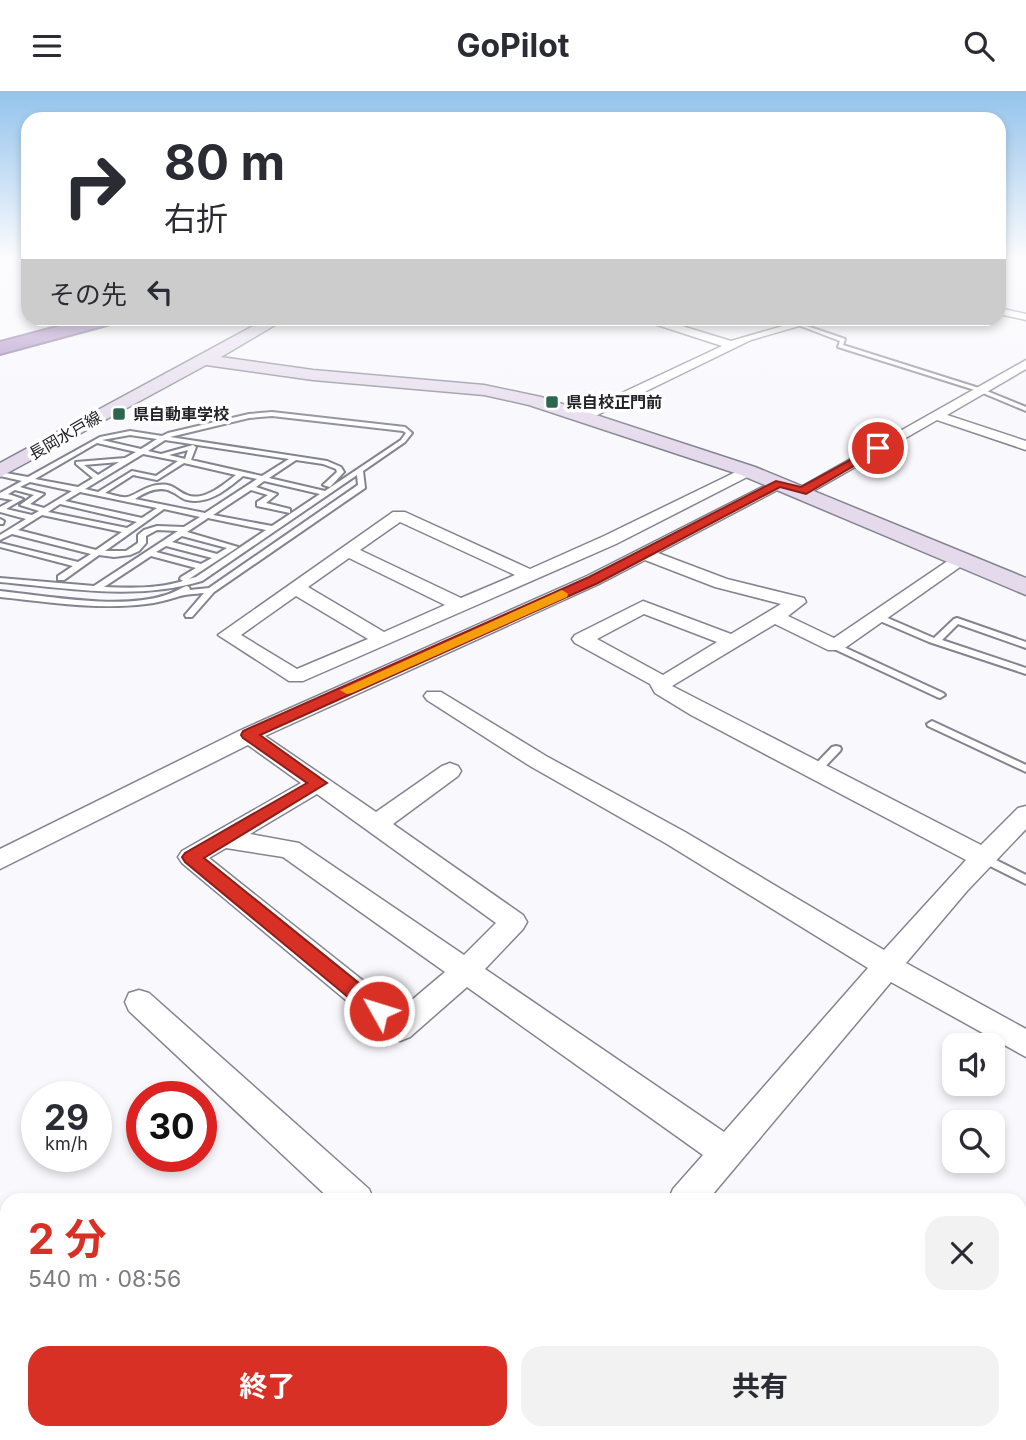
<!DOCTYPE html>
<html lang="ja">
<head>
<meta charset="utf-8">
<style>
  body { margin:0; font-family:Inter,"Noto Sans JP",sans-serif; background:#f2f2f3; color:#2b2b33; height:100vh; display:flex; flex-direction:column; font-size:26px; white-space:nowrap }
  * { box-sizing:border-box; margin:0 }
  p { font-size:23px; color:#7c7c81 }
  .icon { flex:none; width:38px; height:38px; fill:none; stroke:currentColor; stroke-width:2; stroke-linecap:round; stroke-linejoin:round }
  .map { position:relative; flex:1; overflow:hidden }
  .side { position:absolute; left:0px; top:1102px; width:1027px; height:247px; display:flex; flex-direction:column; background:#fff; border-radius:21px 21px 0 0; box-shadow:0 4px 10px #0003 }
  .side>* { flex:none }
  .guide { position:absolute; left:21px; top:21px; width:985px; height:214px; border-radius:21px; box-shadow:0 4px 10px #0003; background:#fff; color:#2b2b33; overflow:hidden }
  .controls { position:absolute; left:942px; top:942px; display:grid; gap:14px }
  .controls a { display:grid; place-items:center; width:63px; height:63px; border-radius:14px; background:#fff; box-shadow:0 4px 10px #0003; font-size:35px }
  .speed { position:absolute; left:21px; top:990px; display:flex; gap:14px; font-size:35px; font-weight:700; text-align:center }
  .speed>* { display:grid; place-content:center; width:91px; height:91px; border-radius:50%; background:#fff; box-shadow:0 4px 10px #0003; line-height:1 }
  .speed small { font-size:18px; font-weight:400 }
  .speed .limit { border:10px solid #d22; background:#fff; color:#111 }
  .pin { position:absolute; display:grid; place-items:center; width:60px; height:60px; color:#fff; margin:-30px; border:4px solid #fff; border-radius:50%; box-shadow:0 2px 7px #0007 }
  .me { position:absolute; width:77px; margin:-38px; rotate:309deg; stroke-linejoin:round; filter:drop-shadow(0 0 5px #0008) }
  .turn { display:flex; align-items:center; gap:24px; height:147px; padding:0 28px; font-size:32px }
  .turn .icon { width:91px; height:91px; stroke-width:2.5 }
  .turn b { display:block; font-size:49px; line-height:60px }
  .then { display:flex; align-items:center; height:66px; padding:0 28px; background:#0003; gap:14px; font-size:26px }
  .round { display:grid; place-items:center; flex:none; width:74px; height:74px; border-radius:21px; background:#f2f2f3 }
  .overview { display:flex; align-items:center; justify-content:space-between; height:119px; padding:0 28px }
  h1 { font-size:42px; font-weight:700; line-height:52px; color:#d93025 }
  .button { display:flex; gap:14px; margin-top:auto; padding:14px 28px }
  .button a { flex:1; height:80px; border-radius:21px; background:#d93025; color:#fff; font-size:28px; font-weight:700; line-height:80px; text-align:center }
  .button a+a { background:#f2f2f3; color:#2b2b33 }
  header { display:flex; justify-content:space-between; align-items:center; height:91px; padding:0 28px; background:#fff; font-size:32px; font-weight:700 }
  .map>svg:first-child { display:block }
</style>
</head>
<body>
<header><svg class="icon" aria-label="menu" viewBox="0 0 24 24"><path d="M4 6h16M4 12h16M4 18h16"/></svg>GoPilot<svg class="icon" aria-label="search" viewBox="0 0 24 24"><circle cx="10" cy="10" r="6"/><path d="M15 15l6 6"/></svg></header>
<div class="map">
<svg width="1026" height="1349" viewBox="0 0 1026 1349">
  <rect width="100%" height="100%" fill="#f8f8fd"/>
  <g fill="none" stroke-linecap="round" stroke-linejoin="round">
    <defs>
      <g id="lane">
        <path d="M 798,232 L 845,248 L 843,254 L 982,298 L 1026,316 L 1026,320 L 978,300 L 838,256 L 840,250 L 798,234 Z"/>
        <path d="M 272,321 L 405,336 L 412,342 L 405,351 L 363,380 L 365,397 L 214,501 L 192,526 L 186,526 L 185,524 L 204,502 C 195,503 185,503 177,506 C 167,509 156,512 146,513 C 97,519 48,511 0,506 L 0,500 C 47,505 121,519 166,504 C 173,502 179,498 186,495 L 189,496 L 190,499 L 209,497 L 358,394 L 357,384 L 202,490 C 136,510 68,497 0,491 L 0,487 L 94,495 L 178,440 L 157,439 L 146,445 L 146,452 L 139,460 L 130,464 L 114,466 L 99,464 L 64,489 L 58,489 L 58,485 L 73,475 L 0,456 L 0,452 L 78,471 L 91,463 L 12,443 L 0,449 L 0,444 L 26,428 L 0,421 L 0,416 L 13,409 L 0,407 L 0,402 L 22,390 L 0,385 L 0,381 L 28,386 L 100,346 L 130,340 L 162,345 L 168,342 L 249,323 ZM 272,325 L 403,340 L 406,342 L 401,349 L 325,400 L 269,387 L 296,369 L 323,373 L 336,378 L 337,381 L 323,394 L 330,396 L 344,381 L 341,376 L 327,370 L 170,346 L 249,327 ZM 130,344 L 157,348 L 141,358 L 102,349 ZM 165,349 L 289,368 L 262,385 L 191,369 L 196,356 L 193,354 L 161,363 L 148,360 ZM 97,352 L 136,361 L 125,367 L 76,371 L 76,373 L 93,387 L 78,396 L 35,388 ZM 188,359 L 185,368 L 169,364 ZM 143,363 L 178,370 L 156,385 L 132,380 L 98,401 L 85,398 ZM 119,371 L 98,384 L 84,374 ZM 184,372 L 236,384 C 224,393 204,411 187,404 C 176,400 173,391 157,394 C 146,395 134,405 127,406 C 121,407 111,403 105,402 L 133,384 L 157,389 ZM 243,385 L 257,388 L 205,422 L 135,408 C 146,401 160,394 172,401 C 178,403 181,408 187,409 C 209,414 227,398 243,385 ZM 264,390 L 320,403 L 272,435 L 213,424 L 251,399 L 268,404 L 257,411 L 257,415 L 290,422 L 290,418 L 266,412 L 277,403 L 256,396 ZM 30,391 L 72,400 L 44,417 L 30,413 L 44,403 L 20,396 ZM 15,399 L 34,404 L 20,414 L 39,420 L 32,424 L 6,418 L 23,408 L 8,403 ZM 80,401 L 157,417 L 142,427 L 65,410 ZM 60,413 L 137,431 L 127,437 L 48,421 ZM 164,418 L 200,426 L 184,436 L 157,435 L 144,439 L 138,444 L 138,452 L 126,460 L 105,460 ZM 42,424 L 122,441 L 96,459 L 18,439 ZM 208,427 L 266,439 L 196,486 L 189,488 L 238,456 L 187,441 ZM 182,445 L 227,457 L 217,463 L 172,451 ZM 166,455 L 212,467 L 201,473 L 156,461 ZM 151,465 L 196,477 L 181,486 L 180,488 L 183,490 C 158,498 130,497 104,496 Z"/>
        <path d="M 0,428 L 4,430 L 3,433 L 0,433 Z"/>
        <path d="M 876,522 L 934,547 L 954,528 L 957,527 L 1026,551 L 1026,557 L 958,533 L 942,549 L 1026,577 L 1026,583 L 929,551 L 873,527 L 873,523 Z"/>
        <path d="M 835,552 L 943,602 L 945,604 L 940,607 L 937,606 L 832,557 L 830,555 L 832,553 Z"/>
        <path d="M 932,630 L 1026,674 L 1026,681 L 928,635 L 927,633 Z"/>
        <path d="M 836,655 L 840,656 L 841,658 L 840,660 L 818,683 L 810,683 L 809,681 L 810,679 L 832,656 Z"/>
        <path d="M 984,763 L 1026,784 L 1026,793 L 980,770 L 978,767 L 980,764 Z"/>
      </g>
      <g id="street">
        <path d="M 999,217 L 1026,223 L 1026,229 L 999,223 Z"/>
        <path d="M 644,228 L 659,228 L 731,250 L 800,230 L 806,233 L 751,249 L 587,329 L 577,329 L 577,323 L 722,255 L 645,230 Z"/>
        <path d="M 1026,269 L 1026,278 L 947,324 L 1026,350 L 1026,359 L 937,329 L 808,403 L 796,403 L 794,400 Z"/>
        <path d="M 748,375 L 756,380 L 753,383 L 616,453 L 303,590 L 289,590 L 218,544 L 393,421 L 405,421 L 530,478 L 604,445 ZM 400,431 L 515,484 L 461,507 L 360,459 ZM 349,467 L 445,514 L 384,541 L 308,496 ZM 296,505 L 368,548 L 297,578 L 241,544 Z"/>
        <path d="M 780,387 L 785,389 L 788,392 L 785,395 L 658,462 L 727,488 L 804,507 L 806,511 L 788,525 L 834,547 L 955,465 L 967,465 L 970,469 L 842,559 L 828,559 L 775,533 L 672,595 L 981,754 L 1018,717 L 1026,715 L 1026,738 L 967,800 L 906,872 L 1026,938 L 1026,966 L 891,891 L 707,1110 L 668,1110 L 673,1098 L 703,1064 L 467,896 L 410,946 L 400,950 L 390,946 L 182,772 L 178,766 L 182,760 L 301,692 L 248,654 L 0,778 L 0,758 L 241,639 L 587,485 ZM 645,469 L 715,496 L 781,513 L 731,543 L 643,510 L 575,544 L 572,548 L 575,552 L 650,593 L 655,602 L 691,624 L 966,769 L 884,859 L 685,741 L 546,665 L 441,601 L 427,601 L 424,605 L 427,609 L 530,675 L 667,753 L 868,877 L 724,1041 L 485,878 L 523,838 L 527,831 L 523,824 L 393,733 L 458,685 L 461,680 L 458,675 L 450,672 L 442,675 L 376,721 L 265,645 L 599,493 ZM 644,523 L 717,551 L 663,584 L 597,548 ZM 317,703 L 496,832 L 464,864 L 299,752 L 250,743 ZM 226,757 L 283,766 L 445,881 L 400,919 L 209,767 Z"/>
        <path d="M 139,899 L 149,902 L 369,1098 L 374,1110 L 332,1110 L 129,920 L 125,911 L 129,902 Z"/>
        <path d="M 373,1342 L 415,1342 L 412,1349 L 370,1349 Z"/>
        <path d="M 580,1342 L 624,1342 L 627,1349 L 583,1349 Z"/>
      </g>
      <path id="secondary" d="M 266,228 L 285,228 L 221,266 L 313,279 L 484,294 L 541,306 L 755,376 L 1026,487 L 1026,504 L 741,384 L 529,314 L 484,304 L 313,289 L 206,274 L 0,386 L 0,372 Z"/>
      <path id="highway" d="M 87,228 L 116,228 L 114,232 L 0,263 L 0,251 Z"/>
    </defs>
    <use href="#lane" stroke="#848490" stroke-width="4"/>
    <use href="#street" stroke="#848490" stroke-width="3"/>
    <use href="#secondary" stroke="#848490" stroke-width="3"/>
    <use href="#highway" stroke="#78628b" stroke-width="4"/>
    <use href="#lane" fill="#fff" fill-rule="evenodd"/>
    <use href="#street" fill="#fff" fill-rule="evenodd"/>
    <use href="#secondary" fill="#e5daec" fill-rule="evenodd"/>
    <use href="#highway" fill="#a784c1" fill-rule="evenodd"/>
  </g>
  <linearGradient id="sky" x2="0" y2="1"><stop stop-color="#93c3ec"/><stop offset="0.47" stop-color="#fcfcfe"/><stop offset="1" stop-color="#fcfcfe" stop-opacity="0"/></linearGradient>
  <rect width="1026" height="357" fill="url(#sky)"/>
  <path fill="#d93025" stroke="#8d1f18" stroke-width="2" d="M 878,354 L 883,357 L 881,359 L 806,403 L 780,396 L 598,492 L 260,644 L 327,692 L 204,767 L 386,914 L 389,920 L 386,926 L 379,929 L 372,926 L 185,771 L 182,766 L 185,762 L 307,692 L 243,647 L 241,644 L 243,640 L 589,486 L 776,390 L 801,396 Z"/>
  <path fill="#f59e0b" d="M 562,499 L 568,503 L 567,506 L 352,602 L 347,603 L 340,599 Z"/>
  <g fill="#2c6650" stroke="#fff" stroke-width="2.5">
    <rect x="545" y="304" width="14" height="14" rx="3.5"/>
    <rect x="112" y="316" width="14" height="14" rx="3.5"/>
  </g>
  <g text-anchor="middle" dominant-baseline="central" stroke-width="7" stroke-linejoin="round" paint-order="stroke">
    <g font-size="16" font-weight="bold" fill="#222227" stroke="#fff" text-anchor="start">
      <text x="566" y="311">県自校正門前</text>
      <text x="133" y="323">県自動車学校</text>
    </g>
    <g font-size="16" fill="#222227" stroke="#fff">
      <text transform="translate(65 344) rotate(-30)">長岡水戸線</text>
    </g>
  </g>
</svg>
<div class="controls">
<a><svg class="icon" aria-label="sound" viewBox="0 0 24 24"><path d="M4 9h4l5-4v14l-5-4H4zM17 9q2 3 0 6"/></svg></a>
<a><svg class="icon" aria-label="search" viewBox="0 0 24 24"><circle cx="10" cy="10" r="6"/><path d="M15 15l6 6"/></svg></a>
</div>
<div class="speed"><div>29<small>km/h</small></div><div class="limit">30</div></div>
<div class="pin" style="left:878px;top:357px;background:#d93025"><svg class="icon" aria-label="arrive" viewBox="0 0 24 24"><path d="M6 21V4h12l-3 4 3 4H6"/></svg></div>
<svg class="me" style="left:379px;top:920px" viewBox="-20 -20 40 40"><circle r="17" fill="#d93025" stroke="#fff" stroke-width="3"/><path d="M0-11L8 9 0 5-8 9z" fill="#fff"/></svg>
<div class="guide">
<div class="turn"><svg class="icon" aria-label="right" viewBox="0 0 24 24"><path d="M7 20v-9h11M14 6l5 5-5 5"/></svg><div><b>80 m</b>右折</div></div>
<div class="then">その先<svg class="icon" aria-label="left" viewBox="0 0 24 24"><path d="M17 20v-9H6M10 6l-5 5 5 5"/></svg></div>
</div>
<section class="side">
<div class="overview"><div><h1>2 分</h1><p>540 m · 08:56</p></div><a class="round"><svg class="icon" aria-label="close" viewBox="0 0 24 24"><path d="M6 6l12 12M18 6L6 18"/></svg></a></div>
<div class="button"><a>終了</a><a>共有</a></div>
</section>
</div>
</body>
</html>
